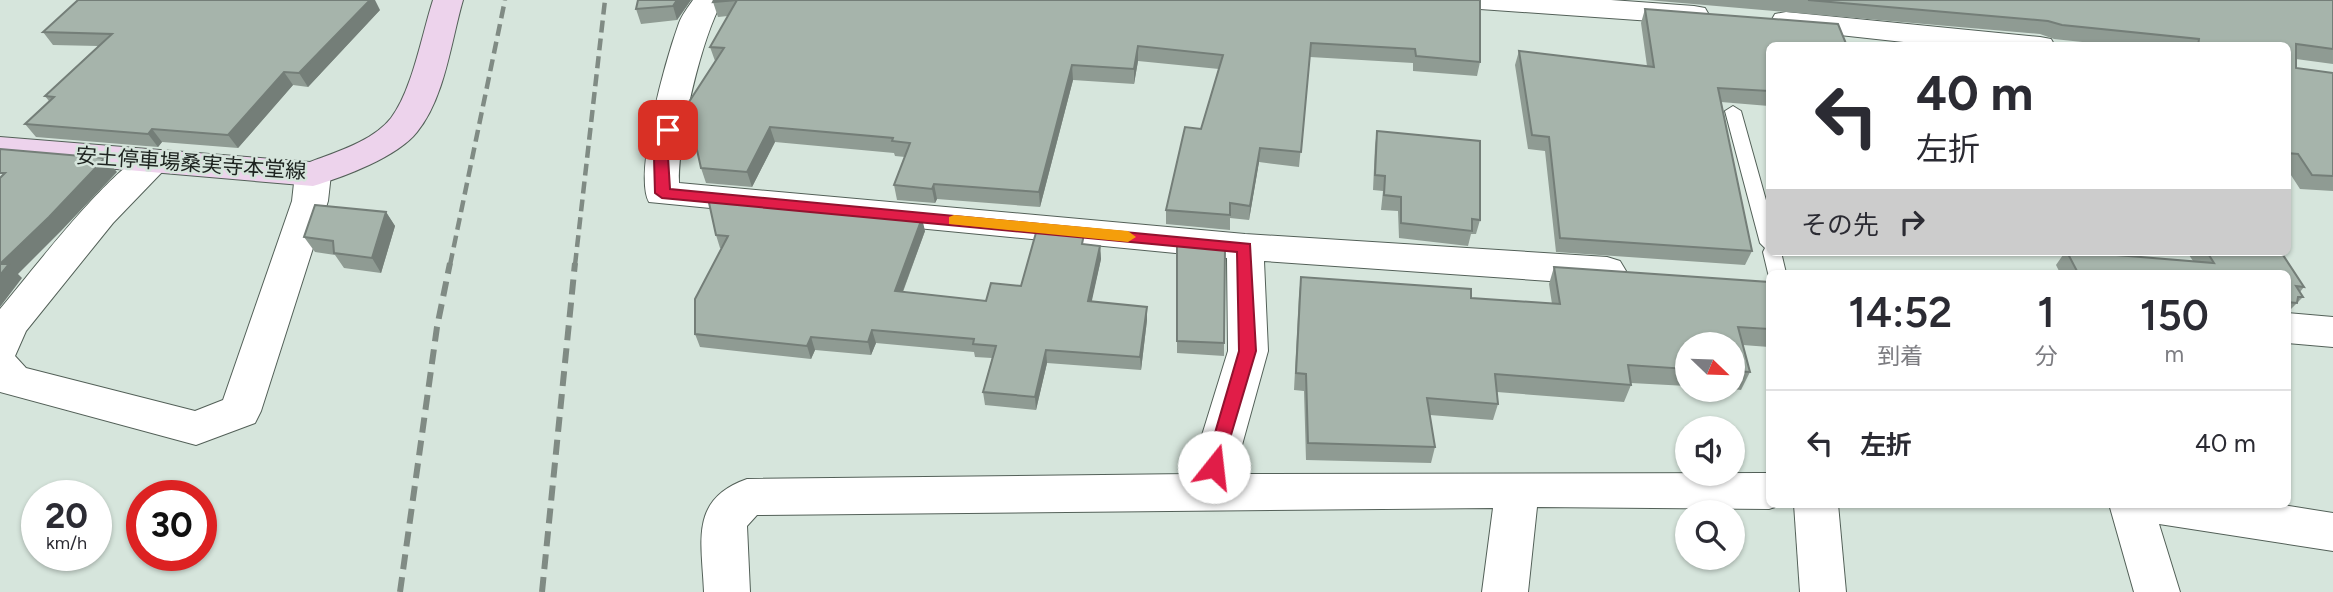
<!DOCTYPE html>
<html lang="ja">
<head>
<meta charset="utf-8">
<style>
  body { margin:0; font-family:Figtree,"Noto Sans JP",sans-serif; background:#f2f2f3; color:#2b2b33; height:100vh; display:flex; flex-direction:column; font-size:26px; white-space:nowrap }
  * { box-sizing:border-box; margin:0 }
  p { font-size:23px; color:#7c7c81 }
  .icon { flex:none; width:38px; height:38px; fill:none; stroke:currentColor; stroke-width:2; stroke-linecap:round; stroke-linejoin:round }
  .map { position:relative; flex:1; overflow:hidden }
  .drawer { position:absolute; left:1766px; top:270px; width:525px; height:238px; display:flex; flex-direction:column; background:#fff; border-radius:10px; box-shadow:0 2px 5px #0004 }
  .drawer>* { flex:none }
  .hud { position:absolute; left:1766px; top:42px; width:525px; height:214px; border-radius:10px; box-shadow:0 2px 5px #0004; background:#fff; color:#2b2b33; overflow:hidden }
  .needle { width:46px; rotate:113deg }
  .buttons { position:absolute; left:1675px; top:332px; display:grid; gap:14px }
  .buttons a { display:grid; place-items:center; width:70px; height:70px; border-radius:50%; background:#fff; box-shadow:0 2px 5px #0004; font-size:35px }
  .speed { position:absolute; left:21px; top:480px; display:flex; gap:14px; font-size:35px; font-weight:700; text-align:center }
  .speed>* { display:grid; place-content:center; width:91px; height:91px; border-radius:50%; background:#fff; box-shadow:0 2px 5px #0004; line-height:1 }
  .speed small { font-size:18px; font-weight:400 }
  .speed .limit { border:10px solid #d22; background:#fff; color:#111 }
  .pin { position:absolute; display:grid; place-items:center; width:60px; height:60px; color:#fff; margin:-30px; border-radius:14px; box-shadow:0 4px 10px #0006 }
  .me { position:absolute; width:77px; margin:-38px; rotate:16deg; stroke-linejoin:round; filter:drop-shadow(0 0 5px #0008) }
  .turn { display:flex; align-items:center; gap:24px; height:147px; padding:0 35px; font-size:32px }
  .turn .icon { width:91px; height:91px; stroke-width:2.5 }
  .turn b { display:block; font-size:49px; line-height:60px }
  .then { display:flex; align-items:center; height:66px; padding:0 35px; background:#0003; gap:14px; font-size:26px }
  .eta { display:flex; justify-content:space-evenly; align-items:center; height:119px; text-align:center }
  .eta b { font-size:42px; font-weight:600; line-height:49px }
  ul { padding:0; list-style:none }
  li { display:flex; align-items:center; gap:21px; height:105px; padding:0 35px; border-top:2px solid #e1e1e2 }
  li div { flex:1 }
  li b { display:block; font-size:26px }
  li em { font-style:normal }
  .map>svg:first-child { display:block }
</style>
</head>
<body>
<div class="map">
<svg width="2333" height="592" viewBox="0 0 2333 592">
  <rect width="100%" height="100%" fill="#d6e5dc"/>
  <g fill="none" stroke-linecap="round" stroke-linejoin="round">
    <defs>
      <path id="lane" d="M 1733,106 L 1741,111 L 1769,211 L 1769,252 L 1781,252 L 1786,273 L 1769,273 L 1769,276 L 1768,273 L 1763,252 L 1765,248 L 1760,243 L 1725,111 Z"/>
      <g id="street">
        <path d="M 693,0 L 723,0 C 701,38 678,139 679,183 L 1245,234 L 1607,257 L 1620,261 L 1626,271 L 1620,281 L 1607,285 L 1264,261 L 1268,351 L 1234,474 L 1769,473 L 1769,504 L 1784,504 L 1769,509 L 1537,507 L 1528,592 L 1482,592 L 1493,508 L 757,515 L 747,526 L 750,592 L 704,592 C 702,542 689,499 747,479 L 1190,474 L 1228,351 L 1227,258 L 649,202 C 633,174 667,56 679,23 C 682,15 688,7 693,0 Z"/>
        <path d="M 1465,0 L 1611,0 L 1694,6 L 1705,8 L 1709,15 L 1705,22 L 1694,24 L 1480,9 L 1469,6 Z"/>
        <path d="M 1786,12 L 2040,37 L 2051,39 L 2055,46 L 1940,46 L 1775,28 L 1771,21 L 1775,14 Z"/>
        <path d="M 153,150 L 165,153 L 170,161 L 165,169 L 113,223 L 26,331 L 15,356 L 26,368 L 195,411 L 223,400 L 292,201 L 295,174 L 301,166 L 313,162 L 325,166 L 331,174 L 328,201 L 261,411 L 255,423 L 196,445 L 0,392 L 0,309 C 29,275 116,160 153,150 Z"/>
        <path d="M 2287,313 L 2333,317 L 2333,347 L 2287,343 Z"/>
        <path d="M 1794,504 L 1838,504 L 1846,592 L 1800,592 Z"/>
        <path d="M 2109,504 L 2276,504 L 2333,513 L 2333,551 L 2159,524 L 2180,592 L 2134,592 Z"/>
      </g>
      <path id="secondary" d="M 433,0 L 463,0 C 451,41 445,98 417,132 C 397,157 344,177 313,186 L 0,159 L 0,137 L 310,162 C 336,152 373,141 391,118 C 412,91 422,34 433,0 Z"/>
    </defs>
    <use href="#lane" stroke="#536058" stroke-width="2"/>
    <use href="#street" stroke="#536058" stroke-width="2"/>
    <use href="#secondary" stroke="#536058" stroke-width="2"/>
    <use href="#lane" fill="#fff" fill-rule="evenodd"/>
    <use href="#street" fill="#fff" fill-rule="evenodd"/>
    <use href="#secondary" fill="#edd3ec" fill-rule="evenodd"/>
    <g stroke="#808b84" stroke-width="4.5" stroke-dasharray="12 6" stroke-linecap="butt">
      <path d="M 450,265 L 505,0"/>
      <path d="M 575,265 L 605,0"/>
    </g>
    <g stroke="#808b84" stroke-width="6" stroke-dasharray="15 8" stroke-linecap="butt">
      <path d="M 400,592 L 437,327 L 450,263"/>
      <path d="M 542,592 L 575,263"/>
    </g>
  </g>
  <g fill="#8f9b93">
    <path d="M 691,0 L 677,20 L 641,24 L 636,9 Z"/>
    <path d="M 714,0 L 1480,0 L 1480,62 L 1477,76 L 1413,71 L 1413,63 L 1310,57 L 1299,167 L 1259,162 L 1249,220 L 1230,218 L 1230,230 L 1166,224 L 1166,210 L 1201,129 L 1219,69 L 1138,61 L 1134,84 L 1073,80 L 1040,207 L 937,199 L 935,203 L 897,200 L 894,185 L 905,157 L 895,156 L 894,153 L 775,142 L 752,187 L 706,183 L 701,168 L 715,61 L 710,47 L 728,16 L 718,17 L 713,2 Z"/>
    <path d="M 1647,0 L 2333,0 L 2333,64 L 2296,59 L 2296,68 L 2333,73 L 2333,191 L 2300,189 L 2287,169 L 2287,46 L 2120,46 L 2054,39 L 2040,34 Z"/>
    <path d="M 1645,9 L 1769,46 L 1769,106 L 1721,102 L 1752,251 L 1745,265 L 1556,252 L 1545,151 L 1528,149 L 1515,65 L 1519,51 L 1647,66 L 1641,23 Z"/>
    <path d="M 380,10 L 308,87 L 293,85 L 238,148 L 162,142 L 158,147 L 36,137 L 25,124 L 49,101 L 45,96 L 98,46 L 53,45 L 43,32 Z"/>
    <path d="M 1377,131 L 1480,220 L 1476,234 L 1471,234 L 1468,246 L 1399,238 L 1398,211 L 1381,210 L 1383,191 L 1373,190 L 1375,146 Z"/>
    <path d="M 386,212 L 395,226 L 381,273 L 344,268 L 335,255 L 315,252 L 304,237 Z"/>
    <path d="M 925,231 L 903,292 L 986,301 L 1021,286 L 1085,245 L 1100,246 L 1101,259 L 1091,302 L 1147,307 L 1147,320 L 1141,370 L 1047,363 L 1036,410 L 985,405 L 983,392 L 992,358 L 975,357 L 974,352 L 876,343 L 871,355 L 815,350 L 811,359 L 700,347 L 695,334 L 722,248 L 720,248 L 716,235 Z"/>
    <path d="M 1177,243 L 1224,343 L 1224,356 L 1177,353 Z"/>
    <path d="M 2065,252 L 2080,252 L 2193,261 L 2187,252 L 2281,252 L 2304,287 L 2300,292 L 2303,297 L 2287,313 L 2287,273 L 2060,273 L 2056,265 Z"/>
    <path d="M 1554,267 L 1769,282 L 1769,347 L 1743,345 L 1750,372 L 1741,390 L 1732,389 L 1732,345 L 1687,345 L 1687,386 L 1631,383 L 1631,385 L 1624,402 L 1497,392 L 1498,404 L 1493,420 L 1430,415 L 1435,447 L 1431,463 L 1306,460 L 1304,391 L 1294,390 L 1299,294 L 1301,277 L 1471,298 L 1552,304 L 1549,284 Z"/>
  </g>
  <g fill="#747e78">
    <path d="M 370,0 L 375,0 L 380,10 L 308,87 L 299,73 Z"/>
    <path d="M 677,0 L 691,0 L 677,20 L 673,6 Z"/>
    <path d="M 1138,46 L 1138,61 L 1134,84 L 1134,69 Z"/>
    <path d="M 1072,65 L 1073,80 L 1040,207 L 1039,192 Z"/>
    <path d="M 284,72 L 293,85 L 238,148 L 228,135 Z"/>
    <path d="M 770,127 L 775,142 L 752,187 L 747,172 Z"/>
    <path d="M 152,129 L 162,142 L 158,147 L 148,134 Z"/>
    <path d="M 1260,148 L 1259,162 L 1249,220 L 1250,206 Z"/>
    <path d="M 105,158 L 117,172 L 61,231 L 18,274 L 22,278 L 0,307 L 0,264 Z"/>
    <path d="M 934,184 L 937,199 L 935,203 L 932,189 Z"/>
    <path d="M 386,212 L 395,226 L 381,273 L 372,258 Z"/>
    <path d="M 922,218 L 925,231 L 898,304 L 895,291 Z"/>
    <path d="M 1100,246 L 1101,259 L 1089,314 L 1088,301 Z"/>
    <path d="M 1147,307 L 1147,320 L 1141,370 L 1140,357 Z"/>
    <path d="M 872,330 L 876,343 L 871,355 L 868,342 Z"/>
    <path d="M 811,337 L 815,350 L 811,359 L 807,346 Z"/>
    <path d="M 1046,350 L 1047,363 L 1036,410 L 1035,397 Z"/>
  </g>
  <g fill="#a6b4ab" stroke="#747e78" stroke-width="2">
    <path d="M 78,0 L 370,0 L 299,73 L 284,72 L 228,135 L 152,129 L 148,134 L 25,124 L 54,97 L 45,96 L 112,34 L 43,32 Z"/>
    <path d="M 638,0 L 677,0 L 673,6 L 636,9 Z"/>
    <path d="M 714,0 L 1480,0 L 1480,62 L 1416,56 L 1415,49 L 1311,43 L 1301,152 L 1260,148 L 1250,206 L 1230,203 L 1230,215 L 1166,210 L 1185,127 L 1201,129 L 1223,55 L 1138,46 L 1134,69 L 1072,65 L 1039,192 L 934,184 L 932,189 L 894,185 L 910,143 L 892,141 L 893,138 L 770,127 L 747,172 L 701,168 L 687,105 L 724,48 L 710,47 L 737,0 L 713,2 Z"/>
    <path d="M 1808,0 L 2333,0 L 2333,49 L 2296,44 L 2296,68 L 2333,73 L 2333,176 L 2312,175 L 2298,154 L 2287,153 L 2287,46 L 2198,46 L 2199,39 L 2062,25 L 2048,21 Z"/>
    <path d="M 1645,9 L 1838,24 L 1847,46 L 1769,46 L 1769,91 L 1718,88 L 1752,251 L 1560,238 L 1549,137 L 1532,135 L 1519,51 L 1654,67 Z"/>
    <path d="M 1377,131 L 1480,141 L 1480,220 L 1472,219 L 1472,231 L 1401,223 L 1401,197 L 1384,195 L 1385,176 L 1375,175 Z"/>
    <path d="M 0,149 L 105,158 L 49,217 L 0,264 L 9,264 L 0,275 L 0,178 L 5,173 L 0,173 Z"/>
    <path d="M 708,198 L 922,218 L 895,291 L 986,301 L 991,283 L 1021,286 L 1037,229 L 1084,234 L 1082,244 L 1100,246 L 1088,301 L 1147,307 L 1140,357 L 1046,350 L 1035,397 L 983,392 L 996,346 L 973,344 L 974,339 L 872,330 L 868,342 L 811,337 L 807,346 L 695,334 L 695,299 L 728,236 L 716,235 Z"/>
    <path d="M 315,205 L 386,212 L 372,258 L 334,253 L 333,241 L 304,237 Z"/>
    <path d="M 1177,243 L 1225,248 L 1224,343 L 1177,341 Z"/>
    <path d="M 2067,252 L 2080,252 L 2214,263 L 2207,252 L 2281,252 L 2304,287 L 2296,286 L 2303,297 L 2298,297 L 2297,303 L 2287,302 L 2287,273 L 2078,273 Z"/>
    <path d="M 1554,267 L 1769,282 L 1769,329 L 1738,327 L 1750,372 L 1732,371 L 1732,345 L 1687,345 L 1687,369 L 1628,365 L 1631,385 L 1495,374 L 1498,404 L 1427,398 L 1435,447 L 1308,443 L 1306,374 L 1296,373 L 1301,277 L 1471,289 L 1471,298 L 1560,304 Z"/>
  </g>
  <path fill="#e11d48" stroke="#92132f" stroke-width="2" d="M 668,125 L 675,130 L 668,157 L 670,189 L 1250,244 L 1256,351 L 1220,472 L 1214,474 L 1205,467 L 1239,351 L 1237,252 L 662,198 L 655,193 L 654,157 L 661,130 Z"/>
  <path fill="#f59e0b" d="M 954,215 L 1128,231 L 1136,237 L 1128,242 L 949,224 L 949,217 Z"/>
  <g text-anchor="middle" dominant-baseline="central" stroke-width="5" stroke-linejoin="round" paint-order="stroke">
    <g font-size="21" fill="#1e2420" stroke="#d6e5dc">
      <text transform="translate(191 163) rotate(4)">安土停車場桑実寺本堂線</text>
    </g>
  </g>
</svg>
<div class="buttons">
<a><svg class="needle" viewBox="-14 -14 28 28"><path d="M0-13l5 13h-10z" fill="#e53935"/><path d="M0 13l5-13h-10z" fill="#7c7c81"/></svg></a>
<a><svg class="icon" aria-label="sound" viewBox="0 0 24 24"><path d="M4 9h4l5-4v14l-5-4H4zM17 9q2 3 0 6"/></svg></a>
<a><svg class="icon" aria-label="search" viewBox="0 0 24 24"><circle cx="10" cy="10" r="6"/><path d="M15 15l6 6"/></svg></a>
</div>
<div class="speed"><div>20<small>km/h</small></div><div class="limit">30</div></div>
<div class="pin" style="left:668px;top:130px;background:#d93025"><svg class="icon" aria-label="arrive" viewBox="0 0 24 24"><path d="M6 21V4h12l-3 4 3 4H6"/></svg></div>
<svg class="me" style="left:1214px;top:467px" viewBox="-20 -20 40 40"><circle r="19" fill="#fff"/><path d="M0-13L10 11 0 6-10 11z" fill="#e11d48"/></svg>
<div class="hud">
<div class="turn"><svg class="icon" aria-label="left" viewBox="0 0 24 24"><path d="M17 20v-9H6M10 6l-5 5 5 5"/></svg><div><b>40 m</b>左折</div></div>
<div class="then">その先<svg class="icon" aria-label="right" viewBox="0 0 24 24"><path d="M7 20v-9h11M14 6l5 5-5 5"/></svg></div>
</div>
<section class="drawer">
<div class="eta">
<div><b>14:52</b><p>到着</p></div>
<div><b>1</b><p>分</p></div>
<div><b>150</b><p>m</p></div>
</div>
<ul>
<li><svg class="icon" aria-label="left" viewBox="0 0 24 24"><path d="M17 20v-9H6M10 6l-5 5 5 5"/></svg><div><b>左折</b></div><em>40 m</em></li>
</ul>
</section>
</div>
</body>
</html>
